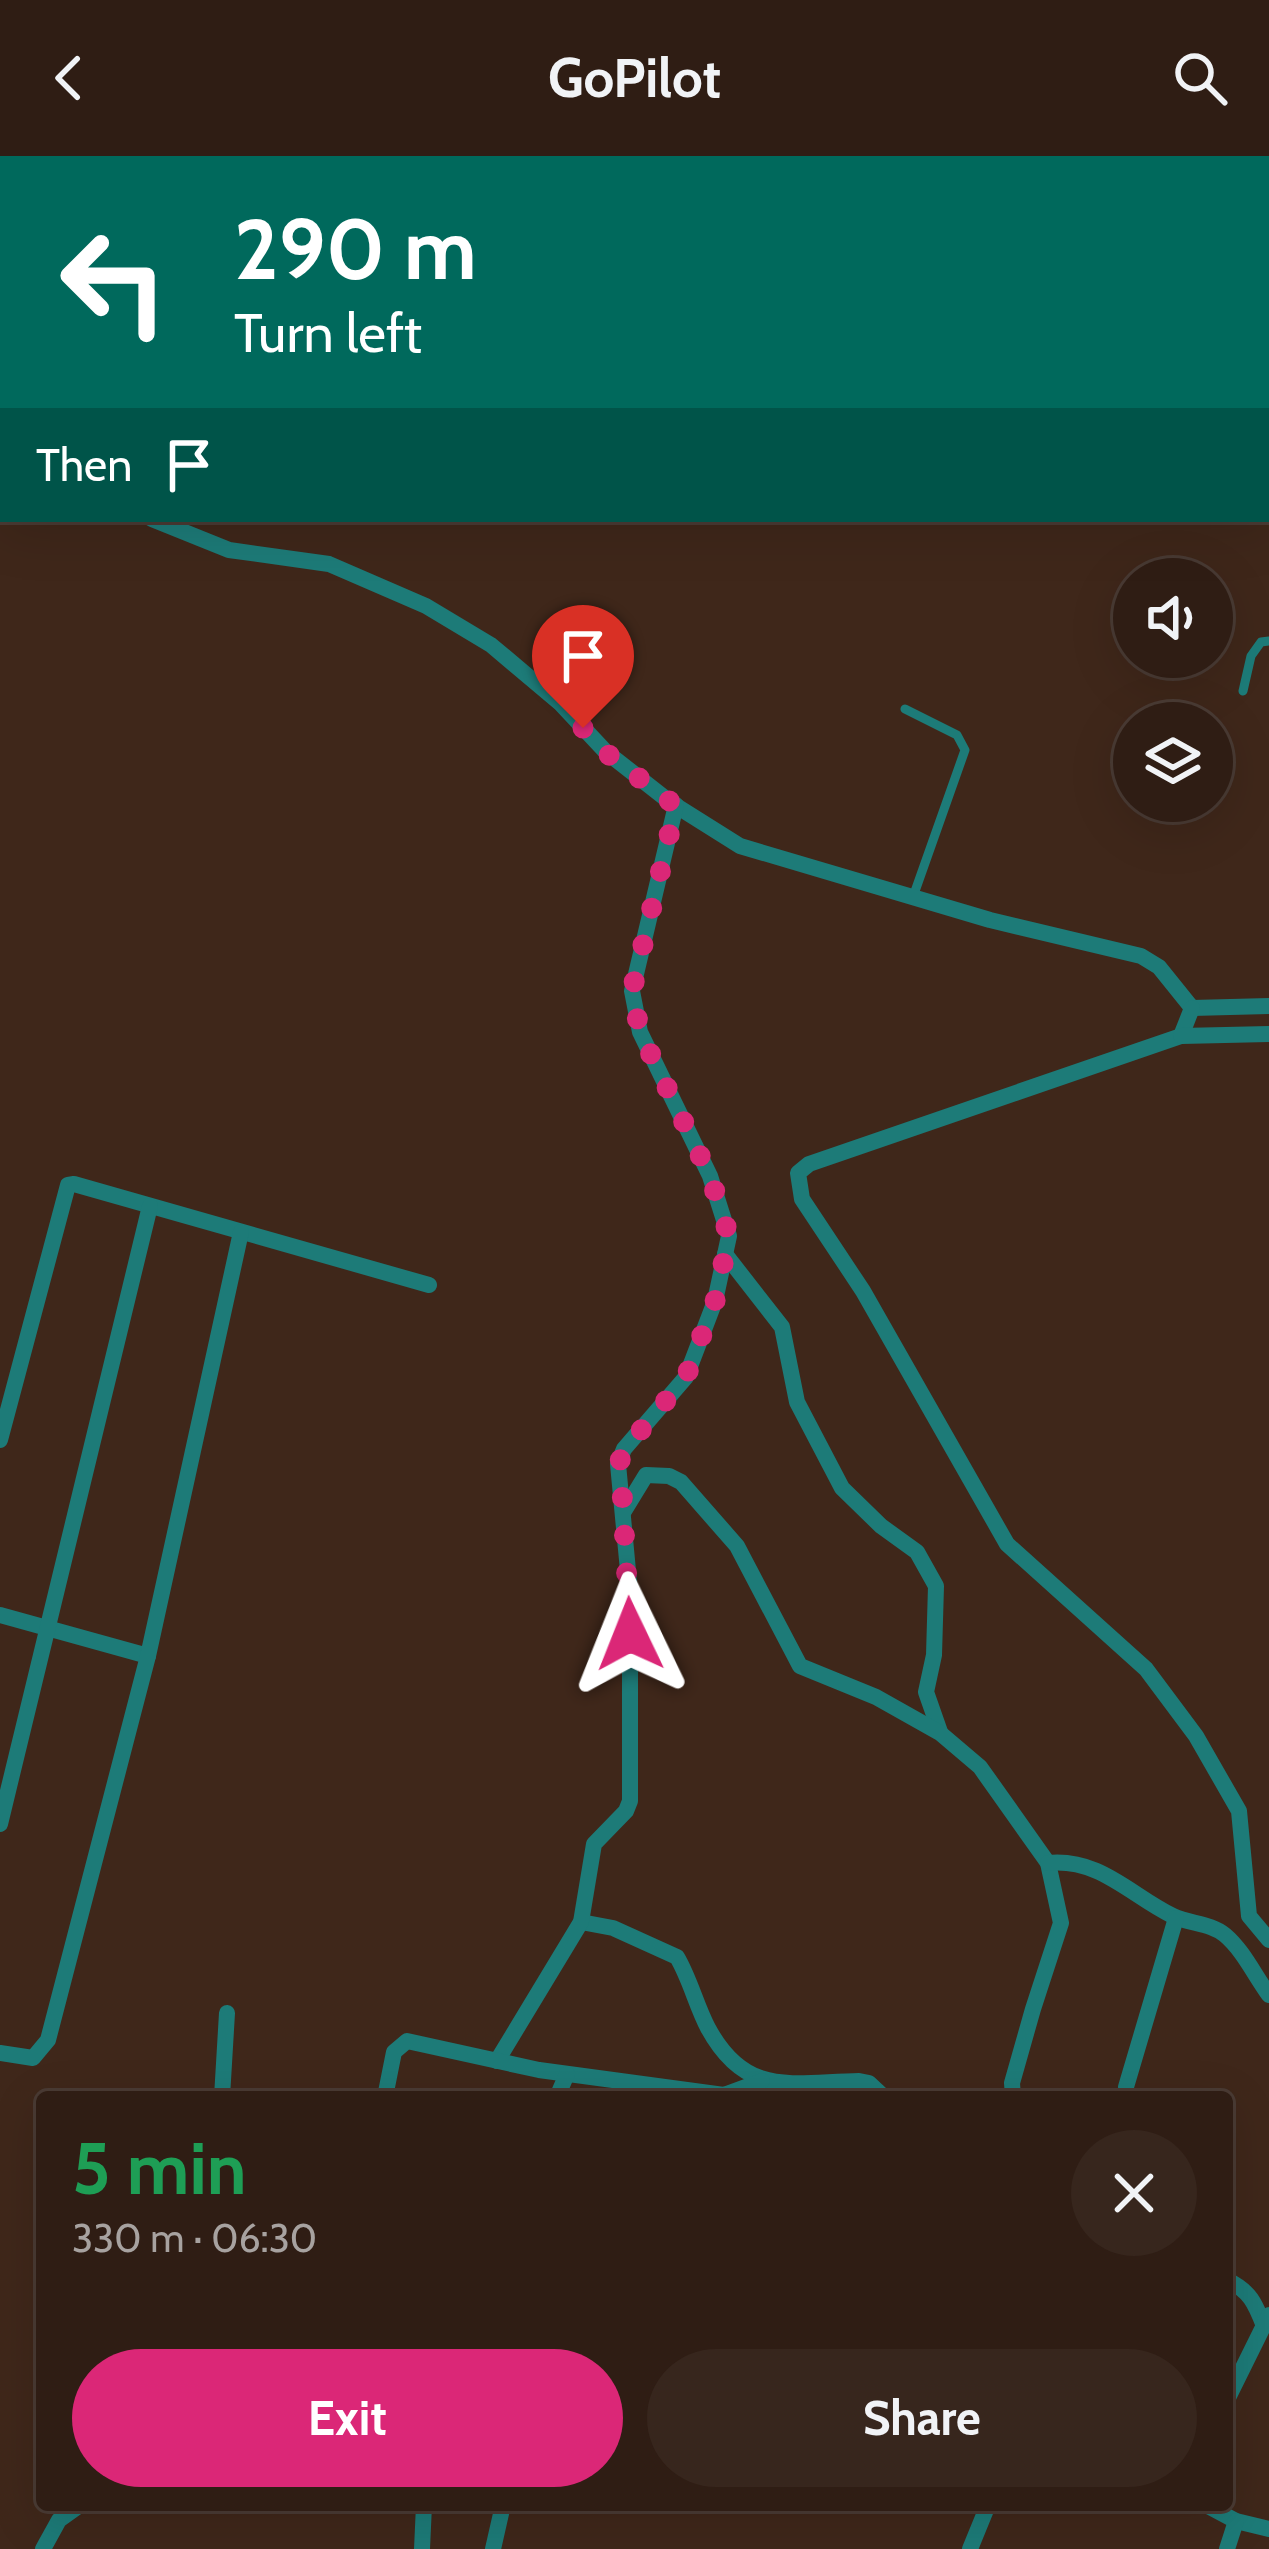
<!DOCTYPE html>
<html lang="en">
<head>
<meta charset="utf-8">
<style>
  body { margin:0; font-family:Cabin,sans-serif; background:#37261d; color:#f1f3f6; height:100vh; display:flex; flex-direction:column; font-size:45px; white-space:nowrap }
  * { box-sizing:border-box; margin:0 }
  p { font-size:39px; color:#a7a2a0 }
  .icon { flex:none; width:66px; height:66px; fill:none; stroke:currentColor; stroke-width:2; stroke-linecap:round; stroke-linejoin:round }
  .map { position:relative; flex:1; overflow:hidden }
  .details { position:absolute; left:36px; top:1935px; width:1197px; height:420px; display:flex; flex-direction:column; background:#2f1d14; border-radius:12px; box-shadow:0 12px 48px #0002,0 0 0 3px #4a3b34 }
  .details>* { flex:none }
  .guide { position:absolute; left:0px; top:0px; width:1269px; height:366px; box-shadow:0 12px 48px #0002,0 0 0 3px #4a3b34; background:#00695c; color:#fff; overflow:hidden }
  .fabs { position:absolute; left:1113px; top:402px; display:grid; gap:24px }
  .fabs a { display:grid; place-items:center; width:120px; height:120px; border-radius:50%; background:#2f1d14; box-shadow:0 12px 48px #0002,0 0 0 3px #4a3b34; font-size:60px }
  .pin { position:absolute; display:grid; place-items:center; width:102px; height:102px; color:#fff; margin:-123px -51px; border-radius:50% 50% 50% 0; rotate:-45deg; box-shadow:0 0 12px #0007 }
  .pin .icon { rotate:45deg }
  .me { position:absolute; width:132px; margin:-66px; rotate:358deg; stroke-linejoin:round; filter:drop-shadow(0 0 9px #0008) }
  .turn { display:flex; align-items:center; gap:42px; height:252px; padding:0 36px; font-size:54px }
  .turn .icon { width:156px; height:156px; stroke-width:2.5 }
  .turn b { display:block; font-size:84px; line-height:102px }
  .then { display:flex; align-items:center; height:114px; padding:0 36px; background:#0003; gap:24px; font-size:45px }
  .round { display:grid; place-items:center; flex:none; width:126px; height:126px; border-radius:63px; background:#37261d }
  .head { display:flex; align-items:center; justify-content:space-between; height:204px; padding:0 36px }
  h1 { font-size:72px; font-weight:700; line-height:90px; color:#1e9e55 }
  .button { display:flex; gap:24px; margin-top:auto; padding:24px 36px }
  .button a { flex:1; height:138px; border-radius:72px; background:#db2777; color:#fff; font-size:48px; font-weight:700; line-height:138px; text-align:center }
  .button a+a { background:#37261d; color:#f1f3f6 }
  header { display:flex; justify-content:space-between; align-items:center; height:156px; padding:0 36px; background:#2f1d14; font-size:54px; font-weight:700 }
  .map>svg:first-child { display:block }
</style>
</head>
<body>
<header><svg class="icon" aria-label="back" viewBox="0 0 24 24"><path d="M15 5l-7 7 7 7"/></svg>GoPilot<svg class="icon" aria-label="search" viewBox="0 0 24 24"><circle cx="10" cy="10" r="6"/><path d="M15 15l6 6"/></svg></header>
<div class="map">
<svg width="1269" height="2393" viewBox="0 0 1269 2393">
  <rect width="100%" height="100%" fill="#3f271a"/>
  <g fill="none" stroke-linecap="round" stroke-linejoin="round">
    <g stroke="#1d7b78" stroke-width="9">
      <path d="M 166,0 L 169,3"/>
      <path d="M 314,0 L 314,3"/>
      <path d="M 1243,535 L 1251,500 L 1261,486 L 1269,485"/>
      <path d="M 905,553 L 957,579 L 965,594 L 913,741"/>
    </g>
    <g stroke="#1d7b78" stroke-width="16">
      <path d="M 0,346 L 3,345"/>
      <path d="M 152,363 L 229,394 L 329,408 L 426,450 L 491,489 L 561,548 L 605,595 L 670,646 L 740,690 L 990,764 L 1141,800 L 1159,811 L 1192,852 L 1269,850"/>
      <path d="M 1192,852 L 1181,880 L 809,1008 L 798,1017 L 802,1043 L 863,1135 L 1007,1388 L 1146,1513 L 1196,1580 L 1239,1655 L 1249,1760 L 1269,1784"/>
      <path d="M 1181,880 L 1269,878"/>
      <path d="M 725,1098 L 782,1171 L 797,1246 L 842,1332 L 881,1370 L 917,1396 L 936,1430 L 934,1499 L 926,1536 L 940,1576"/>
      <path d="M 0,1284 L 68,1029 L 74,1028 L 429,1129"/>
      <path d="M 624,1355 L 646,1319 L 669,1320 L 681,1326 L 737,1390 L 800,1510 L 876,1541 L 940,1577 L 980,1611 L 1048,1707 L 1061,1767 L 1033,1853 L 1012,1927 L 1013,1941"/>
      <path d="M 0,1459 L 148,1500"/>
      <path d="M 0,1668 L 150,1050"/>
      <path d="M 1048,1707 C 1100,1702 1130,1739 1173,1760 C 1190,1768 1211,1767 1225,1779 C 1243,1794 1255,1820 1269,1839"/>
      <path d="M 581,1766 L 613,1772 L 677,1801 C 690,1823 696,1849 708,1872 C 746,1942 791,1926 859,1925 L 869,1927 L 884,1941"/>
      <path d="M 0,1897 L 33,1902 L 48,1884 L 148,1500 L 241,1076"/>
      <path d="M 497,1905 L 581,1766 L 594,1688 L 626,1655 L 630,1645 L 630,1436 L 618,1308 L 624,1293 L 686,1221 L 715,1145 L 729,1080 L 710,1020 L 640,876 L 632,835 L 676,649"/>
      <path d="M 1126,1931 L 1176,1762"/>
      <path d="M 222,1941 L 227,1857"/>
      <path d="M 385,1941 L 394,1896 L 407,1885 L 539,1914 L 724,1939 L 762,1925"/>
      <path d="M 557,1941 L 567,1918"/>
      <path d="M 1227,2124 C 1250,2135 1255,2147 1264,2170"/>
      <path d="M 1227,2244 L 1269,2159"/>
      <path d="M 1206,2349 L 1236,2365 L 1269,2373"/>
      <path d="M 43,2393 L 59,2364 L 80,2349"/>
      <path d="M 422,2393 L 424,2349"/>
      <path d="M 493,2393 L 503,2349"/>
      <path d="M 970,2393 L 988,2349"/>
      <path d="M 1227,2393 L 1236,2365"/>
    </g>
  </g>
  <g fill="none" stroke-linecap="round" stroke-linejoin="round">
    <path stroke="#db2777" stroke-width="21" stroke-dasharray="0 37.8" d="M 583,572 L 605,596 L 676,650 L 632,835 L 640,876 L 710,1020 L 729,1080 L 715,1145 L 686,1221 L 620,1299 L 630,1478"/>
  </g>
</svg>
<div class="fabs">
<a><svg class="icon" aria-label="sound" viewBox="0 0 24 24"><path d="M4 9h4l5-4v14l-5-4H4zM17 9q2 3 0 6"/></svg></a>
<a><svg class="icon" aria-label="layers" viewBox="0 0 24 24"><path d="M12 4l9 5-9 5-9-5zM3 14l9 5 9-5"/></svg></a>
</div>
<div class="pin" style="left:583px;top:572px;background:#d93025"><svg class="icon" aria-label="arrive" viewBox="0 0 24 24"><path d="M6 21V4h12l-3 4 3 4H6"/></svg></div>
<svg class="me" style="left:630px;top:1478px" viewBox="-20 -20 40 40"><path d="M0-17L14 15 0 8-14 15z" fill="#db2777" stroke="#fff" stroke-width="4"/></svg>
<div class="guide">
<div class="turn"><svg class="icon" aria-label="left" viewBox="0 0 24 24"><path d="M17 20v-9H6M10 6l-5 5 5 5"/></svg><div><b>290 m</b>Turn left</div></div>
<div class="then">Then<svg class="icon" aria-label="arrive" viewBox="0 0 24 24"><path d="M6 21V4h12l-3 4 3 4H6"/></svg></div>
</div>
<section class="details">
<div class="head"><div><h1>5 min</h1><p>330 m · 06:30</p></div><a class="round"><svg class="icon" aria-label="close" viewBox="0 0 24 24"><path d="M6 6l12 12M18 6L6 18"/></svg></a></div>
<div class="button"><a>Exit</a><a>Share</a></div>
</section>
</div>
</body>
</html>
